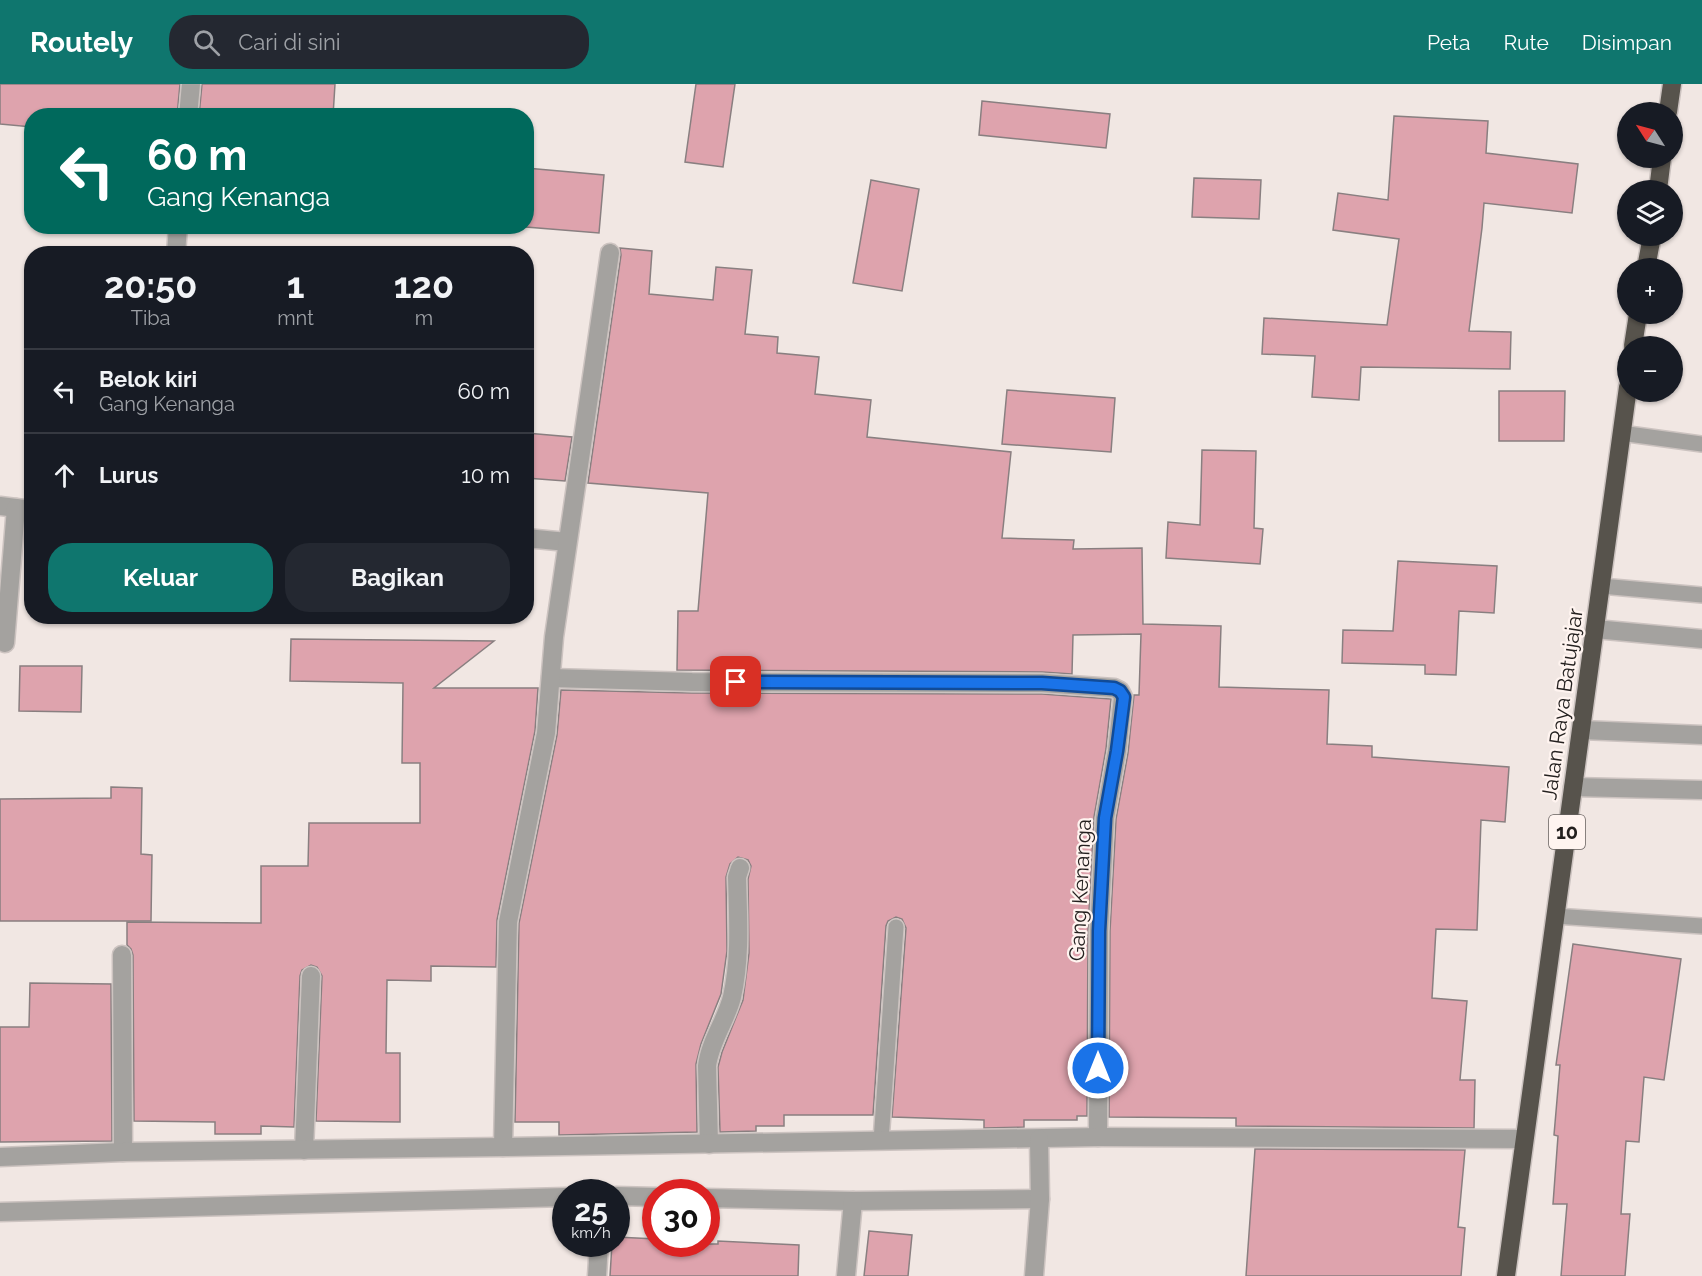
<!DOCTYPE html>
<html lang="id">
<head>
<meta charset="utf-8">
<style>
  body { margin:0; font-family:Raleway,sans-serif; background:#242831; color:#f1f3f6; height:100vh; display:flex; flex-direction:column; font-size:22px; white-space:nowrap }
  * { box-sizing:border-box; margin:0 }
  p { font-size:20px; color:#9ea1a6 }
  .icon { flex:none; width:33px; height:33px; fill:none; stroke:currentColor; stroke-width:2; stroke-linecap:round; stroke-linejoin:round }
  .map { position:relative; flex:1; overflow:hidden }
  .side { position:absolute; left:24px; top:162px; width:510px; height:378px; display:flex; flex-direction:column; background:#171b24; border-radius:24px; box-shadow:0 2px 4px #0004 }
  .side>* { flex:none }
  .hud { position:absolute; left:24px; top:24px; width:510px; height:126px; border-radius:24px; box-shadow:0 2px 4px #0004; background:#00695c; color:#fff; overflow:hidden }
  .needle { width:39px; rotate:306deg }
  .fabs { position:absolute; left:1617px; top:18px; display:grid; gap:12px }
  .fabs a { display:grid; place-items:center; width:66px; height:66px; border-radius:50%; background:#171b24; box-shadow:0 2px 4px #0004; font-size:30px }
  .speed { position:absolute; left:552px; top:1095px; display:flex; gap:12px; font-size:30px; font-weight:700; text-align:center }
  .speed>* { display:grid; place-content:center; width:78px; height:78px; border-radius:50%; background:#171b24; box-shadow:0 2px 4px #0004; line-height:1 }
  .speed small { font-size:15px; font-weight:400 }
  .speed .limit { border:9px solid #d22; background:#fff; color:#111 }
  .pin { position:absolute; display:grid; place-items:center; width:51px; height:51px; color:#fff; margin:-26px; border-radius:12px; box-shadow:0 3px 9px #0006 }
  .me { position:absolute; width:66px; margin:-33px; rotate:0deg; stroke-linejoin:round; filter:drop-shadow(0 0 4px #0008) }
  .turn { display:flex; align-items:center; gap:21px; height:126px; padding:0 24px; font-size:27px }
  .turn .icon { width:78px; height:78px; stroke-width:2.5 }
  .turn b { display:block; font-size:42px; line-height:51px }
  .eta { display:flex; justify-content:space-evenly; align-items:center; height:102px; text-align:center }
  .eta b { font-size:36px; font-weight:700; line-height:42px }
  .action { display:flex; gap:12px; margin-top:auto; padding:12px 24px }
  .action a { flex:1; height:69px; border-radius:24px; background:#0f766e; color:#fff; font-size:24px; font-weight:700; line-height:69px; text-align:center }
  .action a+a { background:#242831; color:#f1f3f6 }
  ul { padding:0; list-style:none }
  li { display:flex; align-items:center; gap:18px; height:84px; padding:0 24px; border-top:2px solid #363941 }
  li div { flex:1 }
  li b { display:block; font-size:22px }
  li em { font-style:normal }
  header { display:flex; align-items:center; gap:36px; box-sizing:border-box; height:84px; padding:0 30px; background:#0f766e; color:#fff }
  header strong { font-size:28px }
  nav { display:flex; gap:33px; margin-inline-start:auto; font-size:21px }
  .search { width:420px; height:54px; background:#242831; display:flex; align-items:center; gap:15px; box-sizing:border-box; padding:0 21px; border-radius:24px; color:#9ea1a6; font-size:22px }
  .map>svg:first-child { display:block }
</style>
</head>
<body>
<header>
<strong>Routely</strong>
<div class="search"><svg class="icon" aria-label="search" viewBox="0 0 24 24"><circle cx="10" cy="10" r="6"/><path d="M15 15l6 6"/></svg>Cari di sini</div>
<nav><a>Peta</a><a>Rute</a><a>Disimpan</a></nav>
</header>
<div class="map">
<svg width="1702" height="1192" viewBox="0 0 1702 1192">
  <rect width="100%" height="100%" fill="#f1e7e3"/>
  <g fill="#dea3ad" stroke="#897f80" stroke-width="1.5">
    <path d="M 0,0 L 180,0 L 177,32 L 32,32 L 32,43 L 0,40 Z"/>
    <path d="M 202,0 L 335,0 L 333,32 L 199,32 Z"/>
    <path d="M 696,0 L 735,0 L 723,83 L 685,78 Z"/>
    <path d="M 982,17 L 1110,30 L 1106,64 L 979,51 Z"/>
    <path d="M 1394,32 L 1488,37 L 1486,69 L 1578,80 L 1572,129 L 1484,119 L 1482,144 L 1469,247 L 1511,248 L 1510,285 L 1361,283 L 1359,316 L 1312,313 L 1315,272 L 1262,270 L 1264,234 L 1387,241 L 1399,155 L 1333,146 L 1338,109 L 1388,116 Z"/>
    <path d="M 526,84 L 604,91 L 599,149 L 526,143 Z"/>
    <path d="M 1194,94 L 1261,96 L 1259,135 L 1192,133 Z"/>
    <path d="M 871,96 L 919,105 L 902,207 L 853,199 Z"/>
    <path d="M 620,164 L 652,167 L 649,210 L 713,216 L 716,183 L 752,186 L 745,250 L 778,253 L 777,269 L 819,273 L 815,310 L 871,316 L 867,353 L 1011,368 L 1002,454 L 1074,456 L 1073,465 L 1142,464 L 1143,540 L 1221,542 L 1219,603 L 1329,606 L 1327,660 L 1372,662 L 1372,673 L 1509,683 L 1505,738 L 1481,736 L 1477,846 L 1436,845 L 1432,914 L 1467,917 L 1460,996 L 1475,996 L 1474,1044 L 1236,1042 L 1236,1034 L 1109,1033 L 1110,847 L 1116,735 L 1128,669 L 1134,611 L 1139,611 L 1141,550 L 1073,551 L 1072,590 L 1042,588 L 677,586 L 678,527 L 698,527 L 708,409 L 588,399 L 621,171 Z"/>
    <path d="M 1007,306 L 1115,314 L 1111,368 L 1002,360 Z"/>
    <path d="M 1499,307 L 1565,307 L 1564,357 L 1499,357 Z"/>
    <path d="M 526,349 L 572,353 L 565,397 L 526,394 Z"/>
    <path d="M 1202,366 L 1256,367 L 1254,444 L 1263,445 L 1260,480 L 1166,474 L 1168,438 L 1200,441 Z"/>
    <path d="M 1398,477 L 1497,482 L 1494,529 L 1459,527 L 1456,591 L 1425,590 L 1425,581 L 1342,579 L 1343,546 L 1393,547 Z"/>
    <path d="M 291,555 L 494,557 L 434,604 L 538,604 L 535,647 L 497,836 L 496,883 L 431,882 L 431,897 L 387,896 L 386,969 L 400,969 L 400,1038 L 316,1037 L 322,892 L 317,883 L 311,881 L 302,886 L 300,892 L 294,1043 L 261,1042 L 261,1050 L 215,1050 L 215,1038 L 134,1037 L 133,871 L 131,865 L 127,861 L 127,838 L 261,839 L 261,782 L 308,782 L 309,739 L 420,739 L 420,679 L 402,679 L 403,599 L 290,597 Z"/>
    <path d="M 20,582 L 82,582 L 81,628 L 19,627 Z"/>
    <path d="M 561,606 L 692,609 L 1042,610 L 1111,615 L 1106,665 L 1094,733 L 1088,847 L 1087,1032 L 1077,1032 L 1077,1036 L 1024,1036 L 1024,1043 L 984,1044 L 984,1036 L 892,1033 L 906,844 L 902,835 L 896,833 L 888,837 L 886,842 L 873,1031 L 784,1031 L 784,1042 L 756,1042 L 756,1047 L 720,1048 L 718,983 L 722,968 L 743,916 L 749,869 L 748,795 L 751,782 L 748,776 L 738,773 L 730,780 L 726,793 L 727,867 L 721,910 L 701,960 L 696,980 L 697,1048 L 559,1051 L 559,1038 L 515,1038 L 519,839 L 557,651 Z"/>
    <path d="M 111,703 L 142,704 L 141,770 L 152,771 L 151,837 L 0,837 L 0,715 L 111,714 Z"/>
    <path d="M 1573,860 L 1681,875 L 1664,996 L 1644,993 L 1639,1058 L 1626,1057 L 1621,1130 L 1630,1130 L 1625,1192 L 1561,1192 L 1567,1120 L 1553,1120 L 1558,1052 L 1554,1051 L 1560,981 L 1556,981 Z"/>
    <path d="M 30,899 L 111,900 L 112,1057 L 0,1058 L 0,943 L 29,943 Z"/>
    <path d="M 1255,1065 L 1465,1066 L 1458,1143 L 1465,1144 L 1461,1192 L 1246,1192 Z"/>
    <path d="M 869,1147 L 912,1151 L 908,1192 L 864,1192 Z"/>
    <path d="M 616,1153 L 656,1155 L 656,1160 L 718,1160 L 718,1157 L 799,1161 L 798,1192 L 610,1192 L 612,1160 L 616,1160 Z"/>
  </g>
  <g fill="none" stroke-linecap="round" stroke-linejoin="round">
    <defs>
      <g id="lane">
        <path d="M 1621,349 L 1702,360"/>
        <path d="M 1601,502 L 1702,511"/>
        <path d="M 1555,832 L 1702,842"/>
        <path d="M 881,1057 L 896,843"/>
      </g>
      <g id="street">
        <path d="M 188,32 L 191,0"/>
        <path d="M 176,170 L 178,142"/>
        <path d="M 0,422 L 32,426"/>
        <path d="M 526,454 L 567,458"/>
        <path d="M 1595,545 L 1702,555"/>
        <path d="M 5,559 L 16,424"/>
        <path d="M 551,594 L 692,598 L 1042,599 L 1114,604 L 1120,607 L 1123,613 L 1117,667 L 1105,734 L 1099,847 L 1098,1053"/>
        <path d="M 1582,646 L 1702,651"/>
        <path d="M 1573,703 L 1702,706"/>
        <path d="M 122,871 L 123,1068"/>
        <path d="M 709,1060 L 707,982 C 710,957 726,937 732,913 C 741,873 738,833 737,793 L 740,784"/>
        <path d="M 503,1063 L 508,838 L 546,649 L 554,553 L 610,169"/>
        <path d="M 304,1066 L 311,892"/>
        <path d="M 0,1073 L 123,1068 L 503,1063 L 1098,1053 L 1524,1055"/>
        <path d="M 616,1112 L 656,1113"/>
        <path d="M 706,1114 L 853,1117 L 1040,1115"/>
        <path d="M 0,1128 L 566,1113"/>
        <path d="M 597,1192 L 599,1160"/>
        <path d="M 846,1192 L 853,1117"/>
        <path d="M 1034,1192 L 1040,1115 L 1039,1055"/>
      </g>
      <g id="highway">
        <path d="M 1668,28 L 1672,0"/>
        <path d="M 1658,106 L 1662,74"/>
        <path d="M 1646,184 L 1652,152"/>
        <path d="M 1633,262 L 1638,230"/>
        <path d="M 1506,1192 L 1628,303"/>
      </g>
    </defs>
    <use href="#lane" stroke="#ccc3c0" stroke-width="18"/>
    <use href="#street" stroke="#ccc3c0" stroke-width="21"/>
    <use href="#highway" stroke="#ccc3c0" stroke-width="21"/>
    <use href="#lane" stroke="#a4a29f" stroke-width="15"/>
    <use href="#street" stroke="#a4a29f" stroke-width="18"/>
    <use href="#highway" stroke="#57534c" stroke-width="18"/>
  </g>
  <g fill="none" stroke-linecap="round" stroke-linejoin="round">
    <defs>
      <path id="route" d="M 736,598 L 1042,599 L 1114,604 L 1120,607 L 1124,613 L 1117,667 L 1105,734 L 1099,847 L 1098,984"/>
    </defs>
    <use href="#route" stroke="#114b97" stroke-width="15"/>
    <use href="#route" stroke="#1a73e8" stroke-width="10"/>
  </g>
  <g text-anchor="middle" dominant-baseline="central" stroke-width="4.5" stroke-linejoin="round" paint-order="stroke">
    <rect fill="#fff4f0" stroke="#66605e" stroke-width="1.5" x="1549" y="731" width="36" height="34" rx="4.5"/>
    <g font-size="20" font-weight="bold" fill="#24201f">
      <text x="1567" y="748">10</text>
    </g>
    <g font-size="21" fill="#24201f" stroke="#fff4f0">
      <text transform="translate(1562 620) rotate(-82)">Jalan Raya Batujajar</text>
      <text transform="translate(1080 806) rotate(-87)">Gang Kenanga</text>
    </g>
  </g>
</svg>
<div class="fabs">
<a><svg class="needle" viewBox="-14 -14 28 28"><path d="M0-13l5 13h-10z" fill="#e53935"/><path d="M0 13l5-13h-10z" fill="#9ea1a6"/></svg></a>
<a><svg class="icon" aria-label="layers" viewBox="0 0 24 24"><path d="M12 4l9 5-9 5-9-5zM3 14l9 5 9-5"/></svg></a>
<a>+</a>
<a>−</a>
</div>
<div class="speed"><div>25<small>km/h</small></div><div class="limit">30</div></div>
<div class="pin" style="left:736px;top:598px;background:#d93025"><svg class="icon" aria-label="arrive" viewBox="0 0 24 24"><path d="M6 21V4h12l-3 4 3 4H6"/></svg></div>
<svg class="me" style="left:1098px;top:984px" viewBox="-20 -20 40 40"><circle r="17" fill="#1a73e8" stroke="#fff" stroke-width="3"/><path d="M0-11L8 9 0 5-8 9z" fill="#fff"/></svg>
<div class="hud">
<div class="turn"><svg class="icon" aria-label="left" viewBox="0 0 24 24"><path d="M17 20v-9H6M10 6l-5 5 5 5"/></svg><div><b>60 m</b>Gang Kenanga</div></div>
</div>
<section class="side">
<div class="eta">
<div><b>20:50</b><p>Tiba</p></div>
<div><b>1</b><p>mnt</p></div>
<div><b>120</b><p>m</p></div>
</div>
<ul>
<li><svg class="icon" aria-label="left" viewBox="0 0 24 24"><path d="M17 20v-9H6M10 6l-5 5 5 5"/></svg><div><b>Belok kiri</b><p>Gang Kenanga</p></div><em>60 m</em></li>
<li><svg class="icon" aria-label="ahead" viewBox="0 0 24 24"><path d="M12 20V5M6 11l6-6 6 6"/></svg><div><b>Lurus</b></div><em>10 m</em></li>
</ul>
<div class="action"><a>Keluar</a><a>Bagikan</a></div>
</section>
</div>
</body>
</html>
